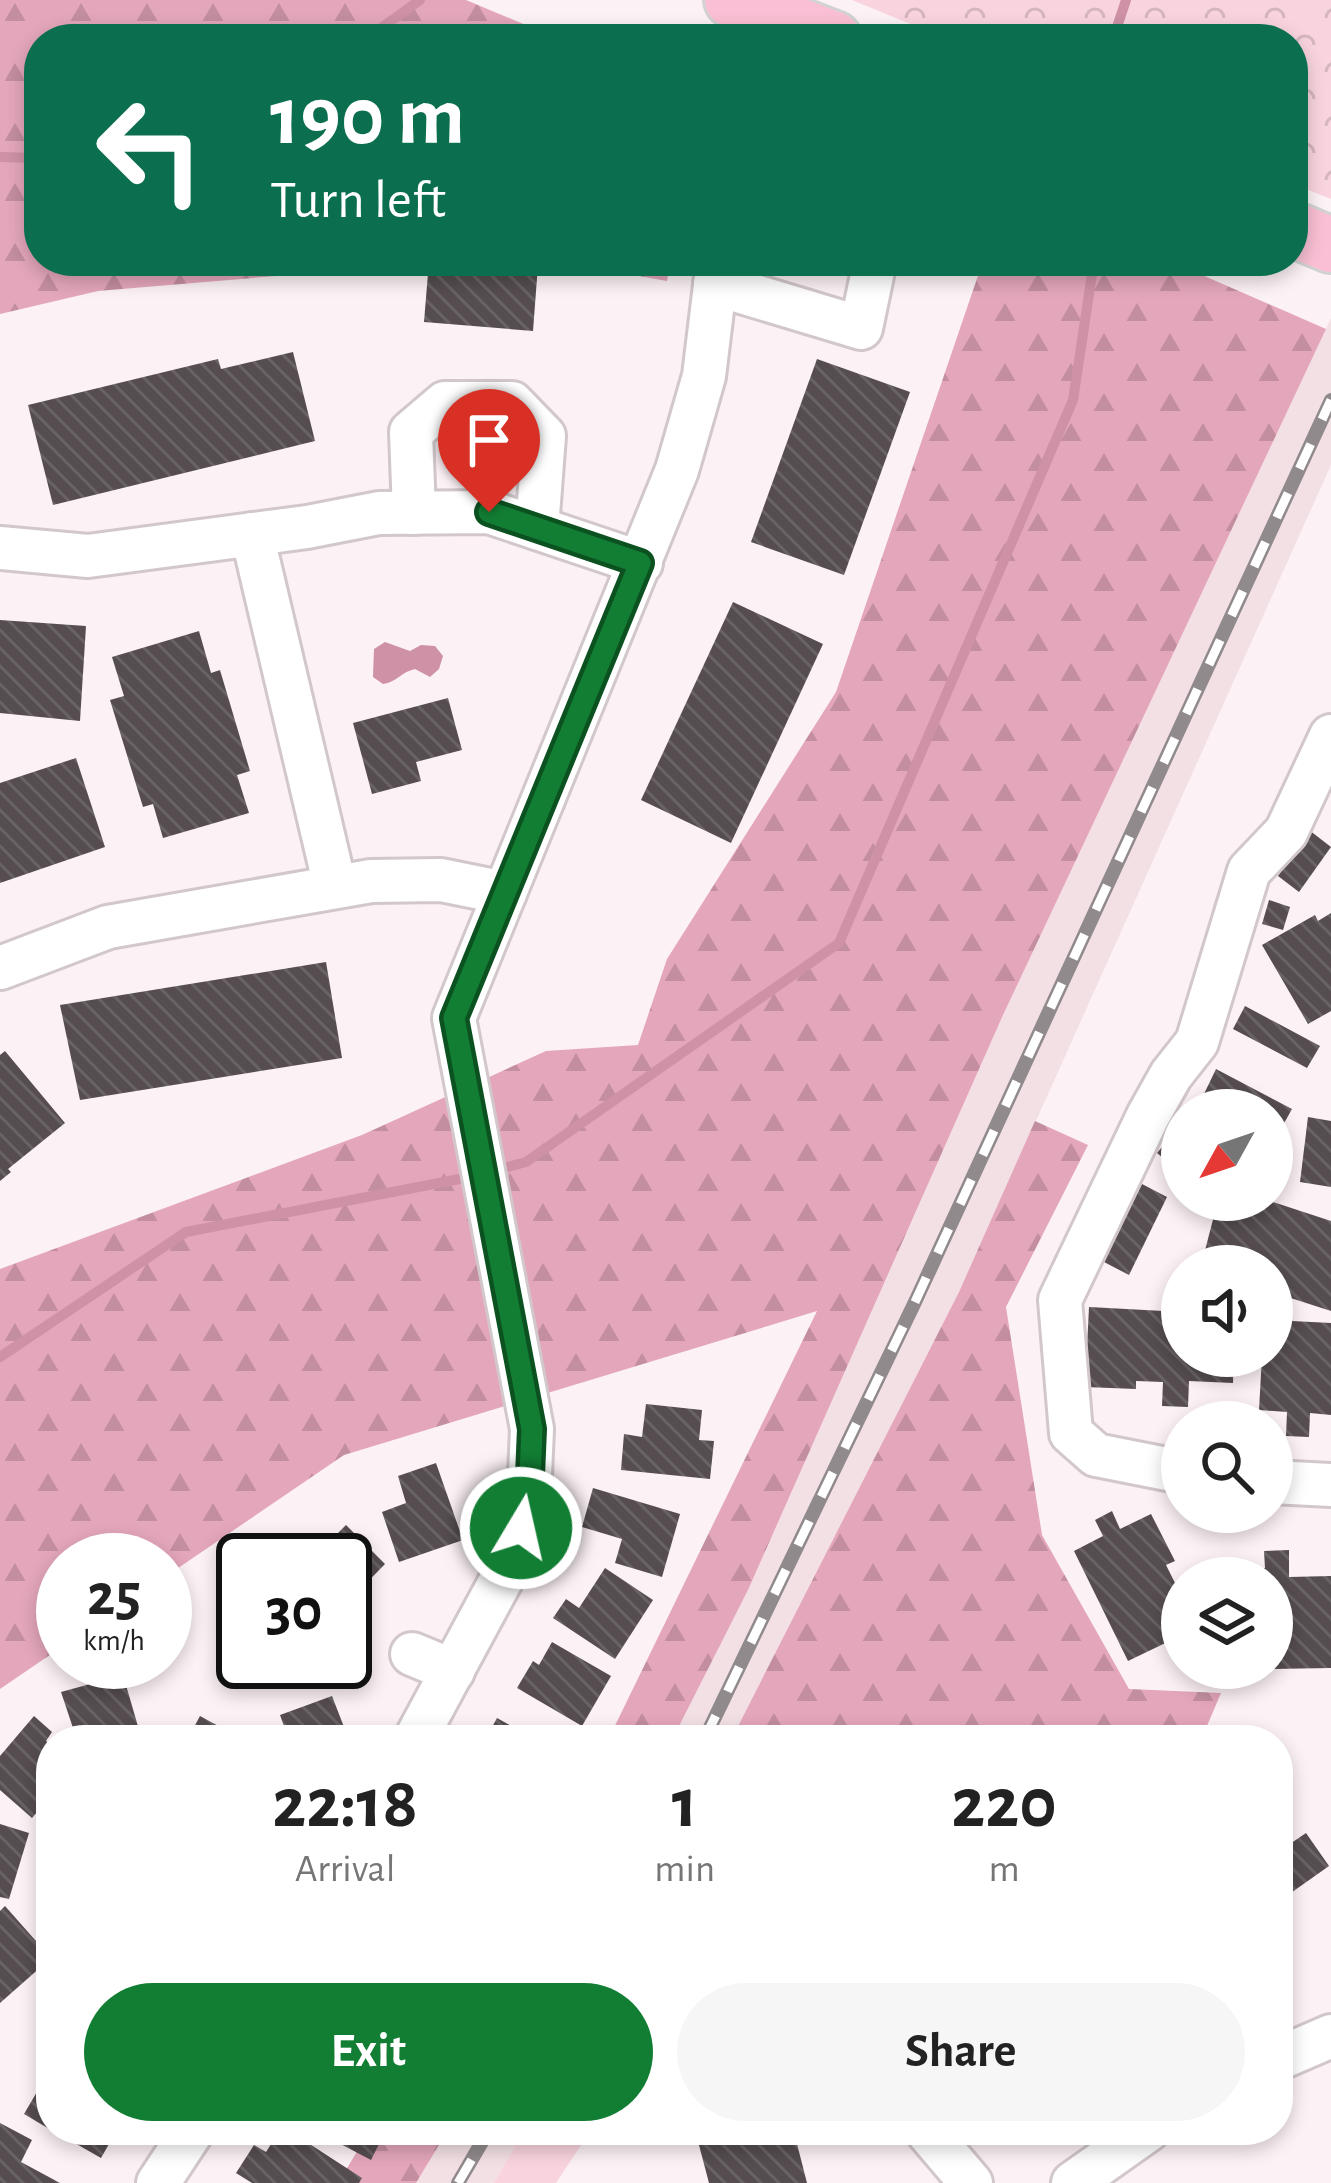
<!DOCTYPE html>
<html lang="en">
<head>
<meta charset="utf-8">
<style>
  body { margin:0; font-family:"Alegreya Sans",sans-serif; background:#f6f6f6; color:#222; height:100vh; display:flex; flex-direction:column; font-size:45px; white-space:nowrap }
  * { box-sizing:border-box; margin:0 }
  p { font-size:39px; color:#767676 }
  .icon { flex:none; width:66px; height:66px; fill:none; stroke:currentColor; stroke-width:2; stroke-linecap:round; stroke-linejoin:round }
  .map { position:relative; flex:1; overflow:hidden }
  .details { position:absolute; left:36px; top:1725px; width:1257px; height:420px; display:flex; flex-direction:column; background:#fff; border-radius:48px; box-shadow:0 6px 18px #0003 }
  .details>* { flex:none }
  .guide { position:absolute; left:24px; top:24px; width:1284px; height:252px; border-radius:48px; box-shadow:0 6px 18px #0003; background:#0b6e4f; color:#fff; overflow:hidden }
  .needle { width:78px; rotate:230deg }
  .buttons { position:absolute; left:1161px; top:1089px; display:grid; gap:24px }
  .buttons a { display:grid; place-items:center; width:132px; height:132px; border-radius:50%; background:#fff; box-shadow:0 6px 18px #0003; font-size:60px }
  .speed { position:absolute; left:36px; top:1533px; display:flex; gap:24px; font-size:60px; font-weight:700; text-align:center }
  .speed>* { display:grid; place-content:center; width:156px; height:156px; border-radius:50%; background:#fff; box-shadow:0 6px 18px #0003; line-height:1 }
  .speed small { font-size:30px; font-weight:400 }
  .speed .limit { border:6px solid #111; border-radius:18px; background:#fff; color:#111 }
  .pin { position:absolute; display:grid; place-items:center; width:102px; height:102px; color:#fff; margin:-123px -51px; border-radius:50% 50% 50% 0; rotate:-45deg; box-shadow:0 0 12px #0007 }
  .pin .icon { rotate:45deg }
  .me { position:absolute; width:132px; margin:-66px; rotate:9deg; stroke-linejoin:round; filter:drop-shadow(0 0 9px #0008) }
  .turn { display:flex; align-items:center; gap:42px; height:252px; padding:0 48px; font-size:54px }
  .turn .icon { width:156px; height:156px; stroke-width:2.5 }
  .turn b { display:block; font-size:84px; line-height:102px }
  .eta { display:flex; justify-content:space-evenly; align-items:center; height:204px; text-align:center }
  .eta b { font-size:72px; font-weight:600; line-height:84px }
  .button { display:flex; gap:24px; margin-top:auto; padding:24px 48px }
  .button a { flex:1; height:138px; border-radius:72px; background:#127e33; color:#fff; font-size:48px; font-weight:600; line-height:138px; text-align:center }
  .button a+a { background:#f6f6f6; color:#222 }
  .map>svg:first-child { display:block }
</style>
</head>
<body>
<div class="map">
<svg width="1331" height="2183" viewBox="0 0 1331 2183">
  <defs>
    <pattern id="forest-firs" width="22" height="20" patternUnits="userSpaceOnUse" patternTransform="scale(3)"><rect width="22" height="20" fill="#e4a6ba"/><path d="M5 1l3.5 6h-7zM16 11l3.5 6h-7z" fill="#c38e9f"/></pattern>
    <pattern id="park-crowns" width="20" height="18" patternUnits="userSpaceOnUse" patternTransform="scale(3)"><rect width="20" height="18" fill="#f9d4df"/><path d="M2 6a3 3 0 1 1 6 0M12 15a3 3 0 1 1 6 0" fill="none" stroke="#d5b6bf"/></pattern>
    <pattern id="building-back-hatch" width="6" height="6" patternUnits="userSpaceOnUse" patternTransform="scale(3)"><rect width="6" height="6" fill="#554d4f"/><path d="M-1 5l2 2M0 0l6 6M5-1l2 2" fill="none" stroke="#6a6365"/></pattern>
  </defs>
  <rect width="100%" height="100%" fill="#fcf1f4"/>
  <g fill="#f3e0e5">
    <path d="M 1331,318 L 1331,465 L 959,1292 L 731,1740 L 672,1740 L 748,1590 L 1003,1015 Z"/>
    <path d="M 448,2130 L 524,2130 L 494,2183 L 416,2183 Z"/>
  </g>
  <path fill="#f9d4df" d="M 524,2130 L 591,2130 L 556,2183 L 494,2183 Z"/>
  <g fill="url(#forest-firs)">
    <path d="M 0,0 L 466,0 L 559,39 L 39,39 L 39,261 L 346,261 L 288,275 L 98,291 L 0,314 Z"/>
    <path d="M 554,261 L 671,261 L 667,281 Z"/>
    <path d="M 983,261 L 1170,261 L 1326,329 L 1003,1015 L 748,1590 L 672,1740 L 608,1740 L 817,1311 L 344,1455 L 165,1577 L 165,1560 L 63,1560 L 63,1646 L 0,1689 L 0,1269 L 362,1135 L 546,1051 L 638,1045 L 667,959 L 836,692 Z"/>
    <path d="M 1035,1121 L 1088,1145 L 1006,1307 L 1042,1535 L 1129,1689 L 1221,1693 L 1201,1740 L 731,1740 L 959,1292 Z"/>
    <path d="M 370,2130 L 448,2130 L 416,2183 L 338,2183 Z"/>
  </g>
  <path fill="url(#park-crowns)" d="M 852,0 L 1331,0 L 1331,199 L 1293,184 L 1293,39 L 947,39 Z"/>
  <path fill="#ce91a5" d="M 385,642 L 410,651 L 421,645 L 435,646 L 443,656 L 439,669 L 430,677 L 415,669 C 401,672 397,682 383,684 L 373,677 L 374,649 Z"/>
  <g fill="none" stroke-linecap="round" stroke-linejoin="round">
    <g stroke="#ce91a5" stroke-width="10">
      <path d="M 366,39 L 420,0"/>
      <path d="M 1113,39 L 1126,0"/>
      <path d="M 0,157 L 39,158"/>
      <path d="M 493,1171 L 526,1162 L 839,943 L 1073,400 L 1094,261"/>
      <path d="M 0,1357 L 186,1232 L 475,1176"/>
    </g>
  </g>
  <g fill="url(#building-back-hatch)">
    <path d="M 429,261 L 538,265 L 533,331 L 424,322 Z"/>
    <path d="M 293,352 L 315,441 L 53,505 L 28,405 L 218,359 L 221,369 Z"/>
    <path d="M 817,359 L 910,392 L 844,575 L 751,542 Z"/>
    <path d="M 733,602 L 823,644 L 731,843 L 641,800 Z"/>
    <path d="M 0,620 L 86,626 L 80,721 L 0,713 Z"/>
    <path d="M 199,631 L 211,673 L 220,670 L 250,771 L 237,775 L 249,813 L 163,838 L 153,804 L 143,807 L 110,700 L 124,696 L 112,657 Z"/>
    <path d="M 448,698 L 462,750 L 416,762 L 421,781 L 372,794 L 353,723 Z"/>
    <path d="M 76,758 L 105,847 L 0,883 L 0,783 Z"/>
    <path d="M 1309,830 L 1331,847 L 1299,892 L 1278,876 Z"/>
    <path d="M 1269,900 L 1290,907 L 1283,930 L 1262,924 Z"/>
    <path d="M 1331,913 L 1331,1011 L 1308,1024 L 1262,945 L 1315,915 L 1318,921 Z"/>
    <path d="M 326,962 L 342,1058 L 80,1100 L 60,1005 Z"/>
    <path d="M 1245,1006 L 1320,1046 L 1307,1068 L 1233,1029 Z"/>
    <path d="M 5,1051 L 65,1123 L 8,1169 L 11,1172 L 0,1181 L 0,1055 Z"/>
    <path d="M 1216,1069 L 1292,1109 L 1278,1134 L 1272,1130 L 1272,1110 L 1233,1110 L 1204,1094 Z"/>
    <path d="M 1308,1117 L 1331,1121 L 1331,1187 L 1300,1182 Z"/>
    <path d="M 1182,1122 L 1182,1167 L 1179,1171 L 1157,1153 Z"/>
    <path d="M 1142,1184 L 1167,1197 L 1129,1275 L 1104,1262 Z"/>
    <path d="M 1218,1200 L 1267,1200 L 1331,1221 L 1331,1311 L 1272,1292 L 1272,1266 L 1201,1266 Z"/>
    <path d="M 1089,1307 L 1182,1312 L 1182,1356 L 1234,1356 L 1233,1383 L 1189,1381 L 1188,1407 L 1162,1406 L 1163,1382 L 1136,1381 L 1136,1389 L 1085,1387 Z"/>
    <path d="M 1272,1320 L 1331,1323 L 1331,1415 L 1310,1413 L 1309,1437 L 1286,1436 L 1287,1412 L 1259,1410 L 1262,1356 L 1272,1356 Z"/>
    <path d="M 646,1404 L 702,1410 L 699,1440 L 714,1441 L 710,1479 L 621,1470 L 624,1434 L 642,1437 Z"/>
    <path d="M 436,1463 L 463,1540 L 399,1562 L 382,1512 L 406,1503 L 398,1476 Z"/>
    <path d="M 593,1488 L 680,1514 L 662,1577 L 615,1563 L 622,1539 L 582,1527 Z"/>
    <path d="M 1112,1511 L 1120,1529 L 1151,1514 L 1175,1561 L 1166,1565 L 1182,1597 L 1182,1635 L 1128,1661 L 1074,1551 L 1103,1536 L 1095,1520 Z"/>
    <path d="M 346,1525 L 385,1564 L 345,1605 L 345,1560 L 311,1560 Z"/>
    <path d="M 1289,1550 L 1289,1577 L 1331,1576 L 1331,1668 L 1272,1669 L 1272,1578 L 1229,1578 L 1229,1569 L 1265,1568 L 1264,1551 Z"/>
    <path d="M 605,1568 L 653,1600 L 615,1659 L 553,1618 L 566,1599 L 579,1608 Z"/>
    <path d="M 243,1620 L 243,1659 L 227,1651 Z"/>
    <path d="M 552,1642 L 611,1676 L 582,1726 L 517,1688 L 533,1661 L 539,1665 Z"/>
    <path d="M 250,1662 L 314,1662 L 301,1688 Z"/>
    <path d="M 123,1675 L 142,1740 L 77,1740 L 61,1692 Z"/>
    <path d="M 332,1696 L 349,1740 L 289,1740 L 280,1715 Z"/>
    <path d="M 34,1716 L 52,1732 L 46,1741 L 51,1745 L 51,1759 L 40,1772 L 51,1783 L 51,1796 L 32,1818 L 0,1790 L 0,1756 Z"/>
    <path d="M 200,1716 L 233,1734 L 230,1740 L 187,1740 Z"/>
    <path d="M 497,1718 L 536,1740 L 485,1740 Z"/>
    <path d="M 0,1824 L 29,1833 L 9,1899 L 0,1897 Z"/>
    <path d="M 1306,1833 L 1329,1866 L 1278,1902 L 1278,1852 Z"/>
    <path d="M 5,1906 L 51,1958 L 0,2003 L 0,1911 Z"/>
    <path d="M 51,1995 L 51,2026 L 36,2011 Z"/>
    <path d="M 51,2068 L 51,2130 L 24,2114 Z"/>
    <path d="M 0,2123 L 32,2140 L 21,2162 L 60,2183 L 0,2183 Z"/>
    <path d="M 52,2130 L 117,2130 L 101,2158 Z"/>
    <path d="M 280,2130 L 288,2130 L 362,2178 L 359,2183 L 252,2183 L 236,2173 L 254,2145 L 266,2152 Z"/>
    <path d="M 314,2130 L 386,2130 L 371,2160 Z"/>
    <path d="M 695,2130 L 755,2130 L 759,2145 L 795,2136 L 807,2183 L 709,2183 Z"/>
  </g>
  <g fill="none" stroke-linecap="round" stroke-linejoin="round">
    <defs>
      <g id="minor">
        <path d="M 715,284 L 861,328 L 875,261"/>
        <path d="M 414,513 L 411,432 L 445,403 L 512,403 L 544,436 L 537,528"/>
        <path d="M 252,534 L 335,886"/>
        <path d="M 0,548 L 88,556 L 307,527 L 379,513 L 489,512 L 641,563"/>
        <path d="M 0,968 L 108,927 L 371,881 L 441,880 L 505,893"/>
        <path d="M 1182,1472 L 1096,1455 L 1071,1433 L 1060,1300 L 1148,1116 L 1171,1075 L 1197,1042 L 1249,871 L 1286,832 L 1331,736"/>
        <path d="M 1272,1482 L 1331,1485"/>
        <path d="M 412,1654 L 453,1671"/>
        <path d="M 415,1740 L 513,1558 L 529,1498 L 532,1429 L 454,1018 L 677,470 L 704,376 L 718,261"/>
        <path d="M 1278,2059 L 1331,2036"/>
        <path d="M 926,2130 L 971,2183"/>
        <path d="M 158,2183 L 193,2130"/>
        <path d="M 1073,2183 L 1148,2130"/>
      </g>
      <g id="major">
        <path d="M 732,0 L 834,39"/>
        <path d="M 1293,229 L 1331,245"/>
      </g>
    </defs>
    <use href="#minor" stroke="#d2c7ca" stroke-width="48"/>
    <use href="#major" stroke="#d3d2d2" stroke-width="60"/>
    <use href="#minor" stroke="#fff" stroke-width="42"/>
    <use href="#major" stroke="#fabfd4" stroke-width="54"/>
    <defs>
      <g id="rail">
        <path d="M 704,1740 L 915,1302 L 1331,400"/>
        <path d="M 458,2183 L 489,2130"/>
      </g>
    </defs>
    <use href="#rail" stroke="#918a8c" stroke-width="14"/>
    <use href="#rail" stroke="#fff" stroke-width="9" stroke-dasharray="27" stroke-linecap="butt"/>
  </g>
  <g fill="none" stroke-linecap="round" stroke-linejoin="round">
    <defs>
      <path id="route" d="M 489,512 L 640,563 L 454,1018 L 532,1429 L 529,1498 L 521,1528"/>
    </defs>
    <use href="#route" stroke="#0c5221" stroke-width="30"/>
    <use href="#route" stroke="#127e33" stroke-width="21"/>
  </g>
</svg>
<div class="buttons">
<a><svg class="needle" viewBox="-14 -14 28 28"><path d="M0-13l5 13h-10z" fill="#e53935"/><path d="M0 13l5-13h-10z" fill="#767676"/></svg></a>
<a><svg class="icon" aria-label="sound" viewBox="0 0 24 24"><path d="M4 9h4l5-4v14l-5-4H4zM17 9q2 3 0 6"/></svg></a>
<a><svg class="icon" aria-label="search" viewBox="0 0 24 24"><circle cx="10" cy="10" r="6"/><path d="M15 15l6 6"/></svg></a>
<a><svg class="icon" aria-label="layers" viewBox="0 0 24 24"><path d="M12 4l9 5-9 5-9-5zM3 14l9 5 9-5"/></svg></a>
</div>
<div class="speed"><div>25<small>km/h</small></div><div class="limit">30</div></div>
<div class="pin" style="left:489px;top:512px;background:#d93025"><svg class="icon" aria-label="arrive" viewBox="0 0 24 24"><path d="M6 21V4h12l-3 4 3 4H6"/></svg></div>
<svg class="me" style="left:521px;top:1528px" viewBox="-20 -20 40 40"><circle r="17" fill="#127e33" stroke="#fff" stroke-width="3"/><path d="M0-11L8 9 0 5-8 9z" fill="#fff"/></svg>
<div class="guide">
<div class="turn"><svg class="icon" aria-label="left" viewBox="0 0 24 24"><path d="M17 20v-9H6M10 6l-5 5 5 5"/></svg><div><b>190 m</b>Turn left</div></div>
</div>
<section class="details">
<div class="eta">
<div><b>22:18</b><p>Arrival</p></div>
<div><b>1</b><p>min</p></div>
<div><b>220</b><p>m</p></div>
</div>
<div class="button"><a>Exit</a><a>Share</a></div>
</section>
</div>
</body>
</html>
